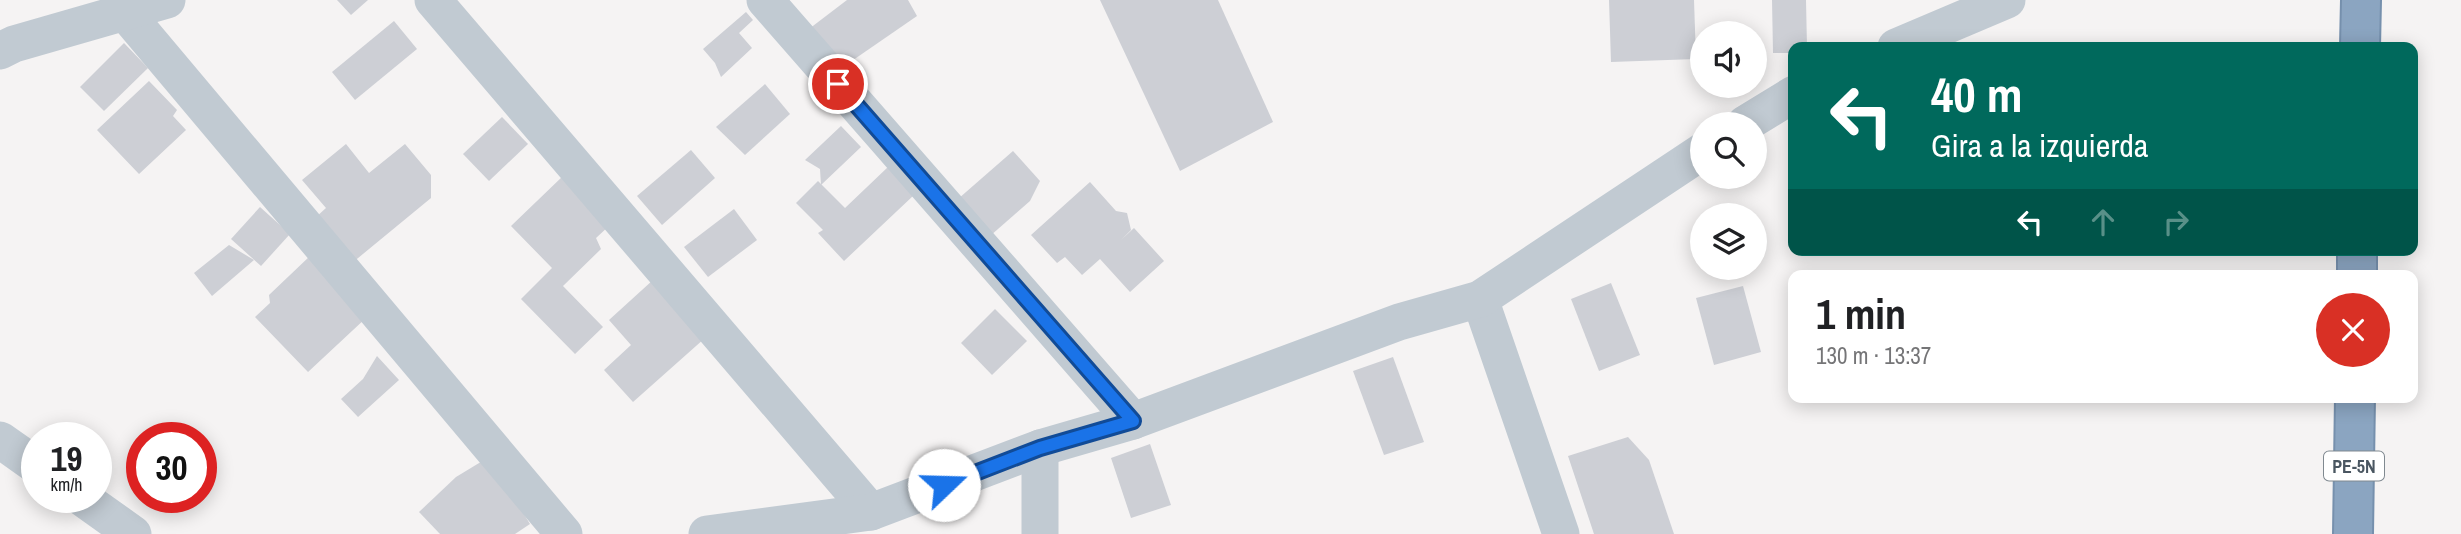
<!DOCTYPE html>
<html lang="es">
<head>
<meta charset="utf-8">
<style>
  body { margin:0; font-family:"Archivo Narrow",sans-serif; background:#f2f2f2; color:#202124; height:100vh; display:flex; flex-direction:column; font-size:26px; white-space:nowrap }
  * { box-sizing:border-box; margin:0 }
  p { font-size:23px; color:#757577 }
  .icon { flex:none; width:38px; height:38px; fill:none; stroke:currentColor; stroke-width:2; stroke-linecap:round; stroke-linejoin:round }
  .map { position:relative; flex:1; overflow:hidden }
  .panel { position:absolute; left:1788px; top:270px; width:630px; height:133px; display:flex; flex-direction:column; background:#fff; border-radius:14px; box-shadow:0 4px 18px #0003 }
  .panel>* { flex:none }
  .hud { position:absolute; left:1788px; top:42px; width:630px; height:214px; border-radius:14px; box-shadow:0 4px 18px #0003; background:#00695c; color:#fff; overflow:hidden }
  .controls { position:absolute; left:1690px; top:21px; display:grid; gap:14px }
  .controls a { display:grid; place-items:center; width:77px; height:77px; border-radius:50%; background:#fff; box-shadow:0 4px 18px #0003; font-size:35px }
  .speed { position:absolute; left:21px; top:422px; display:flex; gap:14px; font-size:35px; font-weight:700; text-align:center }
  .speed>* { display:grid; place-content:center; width:91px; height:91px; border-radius:50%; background:#fff; box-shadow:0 4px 18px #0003; line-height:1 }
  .speed small { font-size:18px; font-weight:400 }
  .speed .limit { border:10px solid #d22; background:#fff; color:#111 }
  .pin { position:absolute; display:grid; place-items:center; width:60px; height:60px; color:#fff; margin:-30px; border:4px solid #fff; border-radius:50%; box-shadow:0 2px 7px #0007 }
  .me { position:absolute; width:77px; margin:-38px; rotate:69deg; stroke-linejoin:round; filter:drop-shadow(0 0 5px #0008) }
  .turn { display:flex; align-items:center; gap:24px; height:147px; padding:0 28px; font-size:32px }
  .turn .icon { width:91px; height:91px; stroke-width:2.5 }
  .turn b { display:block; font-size:49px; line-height:60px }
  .lanes { display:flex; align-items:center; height:66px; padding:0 28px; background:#0003; justify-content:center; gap:35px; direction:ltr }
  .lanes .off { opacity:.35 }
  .round { display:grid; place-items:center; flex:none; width:74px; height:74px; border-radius:37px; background:#f2f2f2 }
  .head { display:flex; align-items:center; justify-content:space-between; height:119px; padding:0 28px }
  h1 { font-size:42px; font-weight:700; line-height:52px }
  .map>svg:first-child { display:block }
</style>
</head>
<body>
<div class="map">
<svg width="2461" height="534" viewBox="0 0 2461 534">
  <rect width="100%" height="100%" fill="#f5f3f3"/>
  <g fill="#cdcfd5">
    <path d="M 337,0 L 368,0 L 351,15 Z"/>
    <path d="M 847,0 L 908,0 L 917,16 L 843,67 L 805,32 Z"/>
    <path d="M 1100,0 L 1218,0 L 1273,122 L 1180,171 Z"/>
    <path d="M 1609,0 L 1694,0 L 1696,59 L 1611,62 Z"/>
    <path d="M 1772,0 L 1806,0 L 1807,47 L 1794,47 L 1794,53 L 1773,53 Z"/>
    <path d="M 746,12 L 753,20 L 739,33 L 752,48 L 721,77 L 715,63 L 703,49 Z"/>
    <path d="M 394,21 L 417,49 L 355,100 L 332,72 Z"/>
    <path d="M 124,43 L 148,68 L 104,111 L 80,87 Z"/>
    <path d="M 149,81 L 177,110 L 173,116 L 186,130 L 139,174 L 97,130 Z"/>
    <path d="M 765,84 L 790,114 L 745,155 L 716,127 Z"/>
    <path d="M 502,117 L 528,144 L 489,181 L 463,154 Z"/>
    <path d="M 841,126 L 861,147 L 821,185 L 820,169 L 805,160 Z"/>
    <path d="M 346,144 L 369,173 L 405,144 L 431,175 L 431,198 L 352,263 L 315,218 L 326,208 L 302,180 Z"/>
    <path d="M 691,150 L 715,178 L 662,225 L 637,196 Z"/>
    <path d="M 1013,151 L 1040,181 L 1030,201 L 990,236 L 958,199 Z"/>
    <path d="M 888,167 L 914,195 L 844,261 L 818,233 L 823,230 L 796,203 L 818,181 L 845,208 Z"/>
    <path d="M 563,176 L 610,225 L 596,238 L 601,249 L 563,286 L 603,327 L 575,354 L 521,299 L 552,268 L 511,226 Z"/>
    <path d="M 1090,182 L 1116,211 L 1127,213 L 1131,230 L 1121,240 L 1134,228 L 1164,261 L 1130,292 L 1100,259 L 1082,275 L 1065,257 L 1057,263 L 1031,235 Z"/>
    <path d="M 260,207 L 290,234 L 261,266 L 231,239 Z"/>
    <path d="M 734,209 L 757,240 L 708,277 L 684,247 Z"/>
    <path d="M 229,245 L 254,260 L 212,296 L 194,273 Z"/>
    <path d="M 310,256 L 367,317 L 308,372 L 255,317 L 270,303 L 269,295 Z"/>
    <path d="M 653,280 L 705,338 L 633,402 L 604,370 L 631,345 L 609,320 Z"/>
    <path d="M 1611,283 L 1640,355 L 1599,371 L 1571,299 Z"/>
    <path d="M 1743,286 L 1761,352 L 1714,365 L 1696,298 Z"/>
    <path d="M 995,309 L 1027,341 L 992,375 L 961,343 Z"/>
    <path d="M 377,356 L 399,380 L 358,417 L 341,399 L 363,379 Z"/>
    <path d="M 1393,357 L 1424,442 L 1384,455 L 1353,371 Z"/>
    <path d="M 1628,437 L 1649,460 L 1674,534 L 1594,534 L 1568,456 Z"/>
    <path d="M 1150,444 L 1171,505 L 1131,518 L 1111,458 Z"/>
    <path d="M 489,457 L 530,524 L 515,534 L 440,534 L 419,512 L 456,477 Z"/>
  </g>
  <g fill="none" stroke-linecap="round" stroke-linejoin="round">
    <defs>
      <g id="highway">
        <path d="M 2360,47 L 2361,0"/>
        <path d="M 2357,275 L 2357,250"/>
        <path d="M 2353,534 L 2355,397"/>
      </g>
    </defs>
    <use href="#highway" stroke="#7690ad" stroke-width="42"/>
    <g stroke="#c1cad2" stroke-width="37">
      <path d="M 433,0 L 871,512"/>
      <path d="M 765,0 L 1133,421"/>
      <path d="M 124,11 L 564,534"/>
      <path d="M 1896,47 L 2007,0"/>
      <path d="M 0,51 L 14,44 L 167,0"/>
      <path d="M 1745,124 L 1794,94"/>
      <path d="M 1480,299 L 1561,534"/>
      <path d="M 0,440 L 37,466"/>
      <path d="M 81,497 L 133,534"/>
      <path d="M 707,534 L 871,512 L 1040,448 L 1133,421 L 1399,322 L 1480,299 L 1703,151"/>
      <path d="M 1040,534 L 1040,448"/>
    </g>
    <use href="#highway" stroke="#8ba5c1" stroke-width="38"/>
  </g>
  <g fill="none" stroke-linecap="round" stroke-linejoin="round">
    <defs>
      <path id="route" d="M 838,84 L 1133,421 L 1040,448 L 944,485"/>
    </defs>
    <use href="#route" stroke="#114b97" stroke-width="18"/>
    <use href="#route" stroke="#1a73e8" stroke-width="12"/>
  </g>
  <g text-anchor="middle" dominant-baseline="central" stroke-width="5" stroke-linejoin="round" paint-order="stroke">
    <rect fill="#fff" stroke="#808990" stroke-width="2" x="2324" y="451.5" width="60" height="29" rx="5"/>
    <g font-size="18" font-weight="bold" fill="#4a5661">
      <text x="2354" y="466">PE-5N</text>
    </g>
  </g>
</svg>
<div class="controls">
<a><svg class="icon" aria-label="sound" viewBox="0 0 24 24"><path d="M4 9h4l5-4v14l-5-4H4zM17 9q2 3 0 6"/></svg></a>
<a><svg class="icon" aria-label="search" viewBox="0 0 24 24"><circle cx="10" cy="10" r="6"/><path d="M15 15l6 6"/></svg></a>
<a><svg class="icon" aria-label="layers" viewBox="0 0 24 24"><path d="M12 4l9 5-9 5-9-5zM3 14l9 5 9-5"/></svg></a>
</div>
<div class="speed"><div>19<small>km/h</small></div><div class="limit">30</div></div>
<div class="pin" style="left:838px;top:84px;background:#d93025"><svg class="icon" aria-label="arrive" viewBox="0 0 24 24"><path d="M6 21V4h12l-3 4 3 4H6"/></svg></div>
<svg class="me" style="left:944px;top:485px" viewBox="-20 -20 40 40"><circle r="19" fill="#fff"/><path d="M0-13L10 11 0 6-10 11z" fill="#1a73e8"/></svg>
<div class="hud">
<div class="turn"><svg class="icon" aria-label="left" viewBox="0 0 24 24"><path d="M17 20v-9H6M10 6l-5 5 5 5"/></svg><div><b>40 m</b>Gira a la izquierda</div></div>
<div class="lanes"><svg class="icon" aria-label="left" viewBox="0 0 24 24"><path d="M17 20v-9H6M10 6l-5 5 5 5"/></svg><svg class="icon off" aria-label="ahead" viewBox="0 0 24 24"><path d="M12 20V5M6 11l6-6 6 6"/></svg><svg class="icon off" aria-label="right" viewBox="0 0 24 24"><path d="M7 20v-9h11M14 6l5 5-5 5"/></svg></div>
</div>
<section class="panel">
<div class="head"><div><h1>1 min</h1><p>130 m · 13:37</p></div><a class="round" style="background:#d93025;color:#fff"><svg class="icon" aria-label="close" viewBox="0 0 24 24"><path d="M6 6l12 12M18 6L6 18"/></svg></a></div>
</section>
</div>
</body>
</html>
